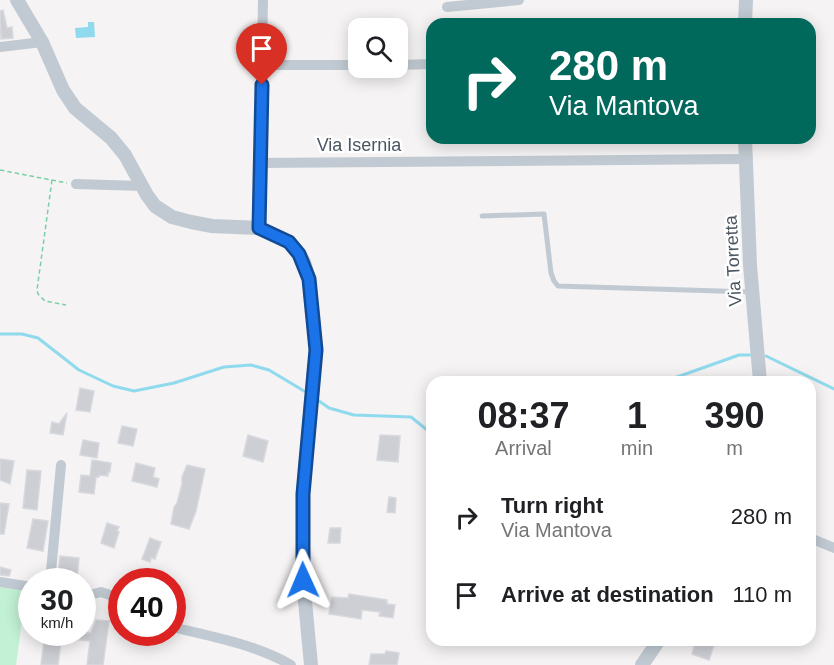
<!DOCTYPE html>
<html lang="en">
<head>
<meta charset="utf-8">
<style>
  body { margin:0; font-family:Arial,sans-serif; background:#f2f2f2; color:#202124; height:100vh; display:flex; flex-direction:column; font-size:22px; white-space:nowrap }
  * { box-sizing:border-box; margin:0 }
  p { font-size:20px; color:#757577 }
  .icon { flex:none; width:33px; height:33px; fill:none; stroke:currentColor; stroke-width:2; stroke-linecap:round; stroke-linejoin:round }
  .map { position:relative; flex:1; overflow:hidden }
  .sheet { position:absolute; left:426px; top:376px; width:390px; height:270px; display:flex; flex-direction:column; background:#fff; border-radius:18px; box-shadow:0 3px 15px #0003 }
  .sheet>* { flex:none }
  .guide { position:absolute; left:426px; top:18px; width:390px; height:126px; border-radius:18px; box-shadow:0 3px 15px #0003; background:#00695c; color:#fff; overflow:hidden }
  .buttons { position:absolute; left:348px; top:18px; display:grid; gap:12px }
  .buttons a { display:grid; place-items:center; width:60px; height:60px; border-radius:12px; background:#fff; box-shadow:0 3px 15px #0003; font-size:30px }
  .speed { position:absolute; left:18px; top:568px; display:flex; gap:12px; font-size:30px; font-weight:700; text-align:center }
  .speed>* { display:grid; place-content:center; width:78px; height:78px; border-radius:50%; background:#fff; box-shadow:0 3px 15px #0003; line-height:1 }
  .speed small { font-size:15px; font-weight:400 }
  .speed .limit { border:9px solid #d22; background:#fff; color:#111 }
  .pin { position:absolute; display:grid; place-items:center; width:51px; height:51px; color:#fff; margin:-62px -26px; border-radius:50% 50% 50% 0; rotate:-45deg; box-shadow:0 0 6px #0007 }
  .pin .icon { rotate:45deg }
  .me { position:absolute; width:66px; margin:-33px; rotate:359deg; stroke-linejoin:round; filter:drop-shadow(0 0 4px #0008) }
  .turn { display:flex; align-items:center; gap:21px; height:126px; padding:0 24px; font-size:27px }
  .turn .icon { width:78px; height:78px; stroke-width:2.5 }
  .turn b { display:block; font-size:42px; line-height:51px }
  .eta { display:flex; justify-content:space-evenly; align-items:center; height:102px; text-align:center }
  .eta b { font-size:36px; font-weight:800; line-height:42px }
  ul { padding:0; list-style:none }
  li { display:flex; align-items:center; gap:18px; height:78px; padding:0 24px }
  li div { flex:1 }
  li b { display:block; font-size:22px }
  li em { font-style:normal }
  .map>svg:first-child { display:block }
</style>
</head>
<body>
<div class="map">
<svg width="834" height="665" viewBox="0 0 834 665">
  <rect width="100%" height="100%" fill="#f5f3f3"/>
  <path fill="#c3f1d5" d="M 0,587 L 26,591 L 16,665 L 0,665 Z"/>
  <path fill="#90daee" d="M 88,22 L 94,22 L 95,37 L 76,38 L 75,28 L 88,27 Z"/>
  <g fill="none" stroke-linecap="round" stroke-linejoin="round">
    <g stroke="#90daee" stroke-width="3">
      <path d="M 0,334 L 22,334 L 38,338 L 79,370 L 113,386 L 134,391 L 174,383 L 224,367 L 251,365 L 269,370 L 304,391"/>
      <path d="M 766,356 L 834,389"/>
      <path d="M 663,382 L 739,355 L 750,355"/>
      <path d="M 319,401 L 329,408 L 354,415 L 411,417 L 432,434"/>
    </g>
  </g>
  <g fill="#cdcfd5" stroke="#d7d9de" stroke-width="1.5">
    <path d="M 3,10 L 7,28 L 12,27 L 13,38 L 1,39 L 0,11 Z"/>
    <path d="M 80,388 L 94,391 L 90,412 L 76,410 Z"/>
    <path d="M 67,413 L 63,435 L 50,433 L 52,422 L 59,424 Z"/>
    <path d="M 122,426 L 137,429 L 133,446 L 118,443 Z"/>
    <path d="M 248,435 L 268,441 L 263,462 L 243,456 Z"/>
    <path d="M 380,435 L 400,436 L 398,462 L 377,460 Z"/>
    <path d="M 83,440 L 99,443 L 97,458 L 80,455 Z"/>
    <path d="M 0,459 L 14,461 L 10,484 L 0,480 Z"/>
    <path d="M 92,460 L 111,463 L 110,472 L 108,472 L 108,476 L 99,475 L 99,477 L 96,477 L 94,494 L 79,492 L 81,475 L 90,476 Z"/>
    <path d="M 136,463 L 155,468 L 153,477 L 159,479 L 157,487 L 132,481 Z"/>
    <path d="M 187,465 L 205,469 L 196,511 L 189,529 L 171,524 L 174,507 L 177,503 L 182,484 L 182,477 Z"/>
    <path d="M 27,470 L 41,471 L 37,510 L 23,508 Z"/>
    <path d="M 389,497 L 396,498 L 395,513 L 387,512 Z"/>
    <path d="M 0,503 L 9,504 L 4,534 L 0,534 Z"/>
    <path d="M 33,519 L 48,521 L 43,551 L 27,548 Z"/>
    <path d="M 107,523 L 119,527 L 117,531 L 119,532 L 114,548 L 101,543 Z"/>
    <path d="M 330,528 L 341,528 L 340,543 L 328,543 Z"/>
    <path d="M 150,538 L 161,542 L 155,559 L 151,558 L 150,562 L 142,559 Z"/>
    <path d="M 60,556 L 79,558 L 77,578 L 58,577 Z"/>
    <path d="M 0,567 L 11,570 L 9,576 L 0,575 Z"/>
    <path d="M 349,594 L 387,600 L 387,604 L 395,605 L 393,618 L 379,616 L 380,612 L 362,610 L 361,619 L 329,614 L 332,597 L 348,598 Z"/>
    <path d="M 96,620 L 109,621 L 103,665 L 87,665 L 90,641 L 63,638 L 63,633 L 91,633 Z"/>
    <path d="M 45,633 L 62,633 L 58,665 L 41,665 Z"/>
    <path d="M 696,640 L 714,645 L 709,660 L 692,654 Z"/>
    <path d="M 386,651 L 399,653 L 397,665 L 369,665 L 371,654 L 385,654 Z"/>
  </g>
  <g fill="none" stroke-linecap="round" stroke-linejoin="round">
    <g stroke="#7ad0a6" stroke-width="1.5" stroke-dasharray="4.5 3" stroke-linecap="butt">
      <path d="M 0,170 L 67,183"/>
      <path d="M 52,180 L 37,290 L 38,294 L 45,301 L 66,305"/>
    </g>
    <path stroke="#c1cad2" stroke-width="5" d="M 482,216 L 544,214 L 551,273 L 554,281 L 558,286 L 751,292"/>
    <g stroke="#c1cad2" stroke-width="10">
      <path d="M 447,7 L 519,0"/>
      <path d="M 0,47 L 42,42"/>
      <path d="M 262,65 L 358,65"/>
      <path d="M 398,65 L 432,64"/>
      <path d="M 260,163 L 746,159"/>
      <path d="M 76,184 L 142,186"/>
      <path d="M 259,228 L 263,0"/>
      <path d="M 810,538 L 834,548"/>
      <path d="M 0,582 L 32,587"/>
      <path d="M 50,582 L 61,465"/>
      <path d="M 82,597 L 101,592 L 122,599"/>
      <path d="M 172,627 C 211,636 257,645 291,665"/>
    </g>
    <g stroke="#c1cad2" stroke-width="14">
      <path d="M 17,0 L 42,42 L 63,90 L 75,108 L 111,138 L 125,155 L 147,195 L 155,206 L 172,217 L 191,222 L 212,226 L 259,228 L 289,242 L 299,254 L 304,262 L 309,279 L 316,350 L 303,494 L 303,580 L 311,665"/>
      <path d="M 745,24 L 746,0"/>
      <path d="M 745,138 L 750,265 L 760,382"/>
      <path d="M 642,665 L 659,640"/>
    </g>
  </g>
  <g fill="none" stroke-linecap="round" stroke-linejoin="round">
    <defs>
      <path id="route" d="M 262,85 L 259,228 L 289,242 L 299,254 L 309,279 L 316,350 L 303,494 L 303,580"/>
    </defs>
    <use href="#route" stroke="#114b97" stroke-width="15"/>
    <use href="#route" stroke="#1a73e8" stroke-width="10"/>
  </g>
  <g text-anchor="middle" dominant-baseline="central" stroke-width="5" stroke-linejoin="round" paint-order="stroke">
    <g font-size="18" fill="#4a5661" stroke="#fff">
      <text x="359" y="145">Via Isernia</text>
      <text transform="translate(733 261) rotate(-93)">Via Torretta</text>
    </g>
  </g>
</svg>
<div class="buttons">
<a><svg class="icon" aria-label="search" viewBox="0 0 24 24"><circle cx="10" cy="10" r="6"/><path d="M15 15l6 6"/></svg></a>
</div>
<div class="speed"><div>30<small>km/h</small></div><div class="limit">40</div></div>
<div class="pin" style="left:262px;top:85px;background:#d93025"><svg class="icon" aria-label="arrive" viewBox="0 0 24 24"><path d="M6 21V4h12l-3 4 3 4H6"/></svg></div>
<svg class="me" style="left:303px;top:580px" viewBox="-20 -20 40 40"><path d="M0-17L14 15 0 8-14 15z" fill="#1a73e8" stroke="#fff" stroke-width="4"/></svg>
<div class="guide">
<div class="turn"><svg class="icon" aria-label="right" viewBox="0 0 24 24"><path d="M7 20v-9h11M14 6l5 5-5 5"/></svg><div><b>280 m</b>Via Mantova</div></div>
</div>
<section class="sheet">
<div class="eta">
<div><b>08:37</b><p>Arrival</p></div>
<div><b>1</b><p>min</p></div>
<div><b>390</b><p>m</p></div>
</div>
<ul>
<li><svg class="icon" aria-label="right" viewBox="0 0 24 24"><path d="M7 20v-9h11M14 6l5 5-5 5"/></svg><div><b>Turn right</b><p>Via Mantova</p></div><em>280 m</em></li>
<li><svg class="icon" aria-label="arrive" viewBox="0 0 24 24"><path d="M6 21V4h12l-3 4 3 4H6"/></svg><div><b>Arrive at destination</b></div><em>110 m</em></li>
</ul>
</section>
</div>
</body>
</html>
